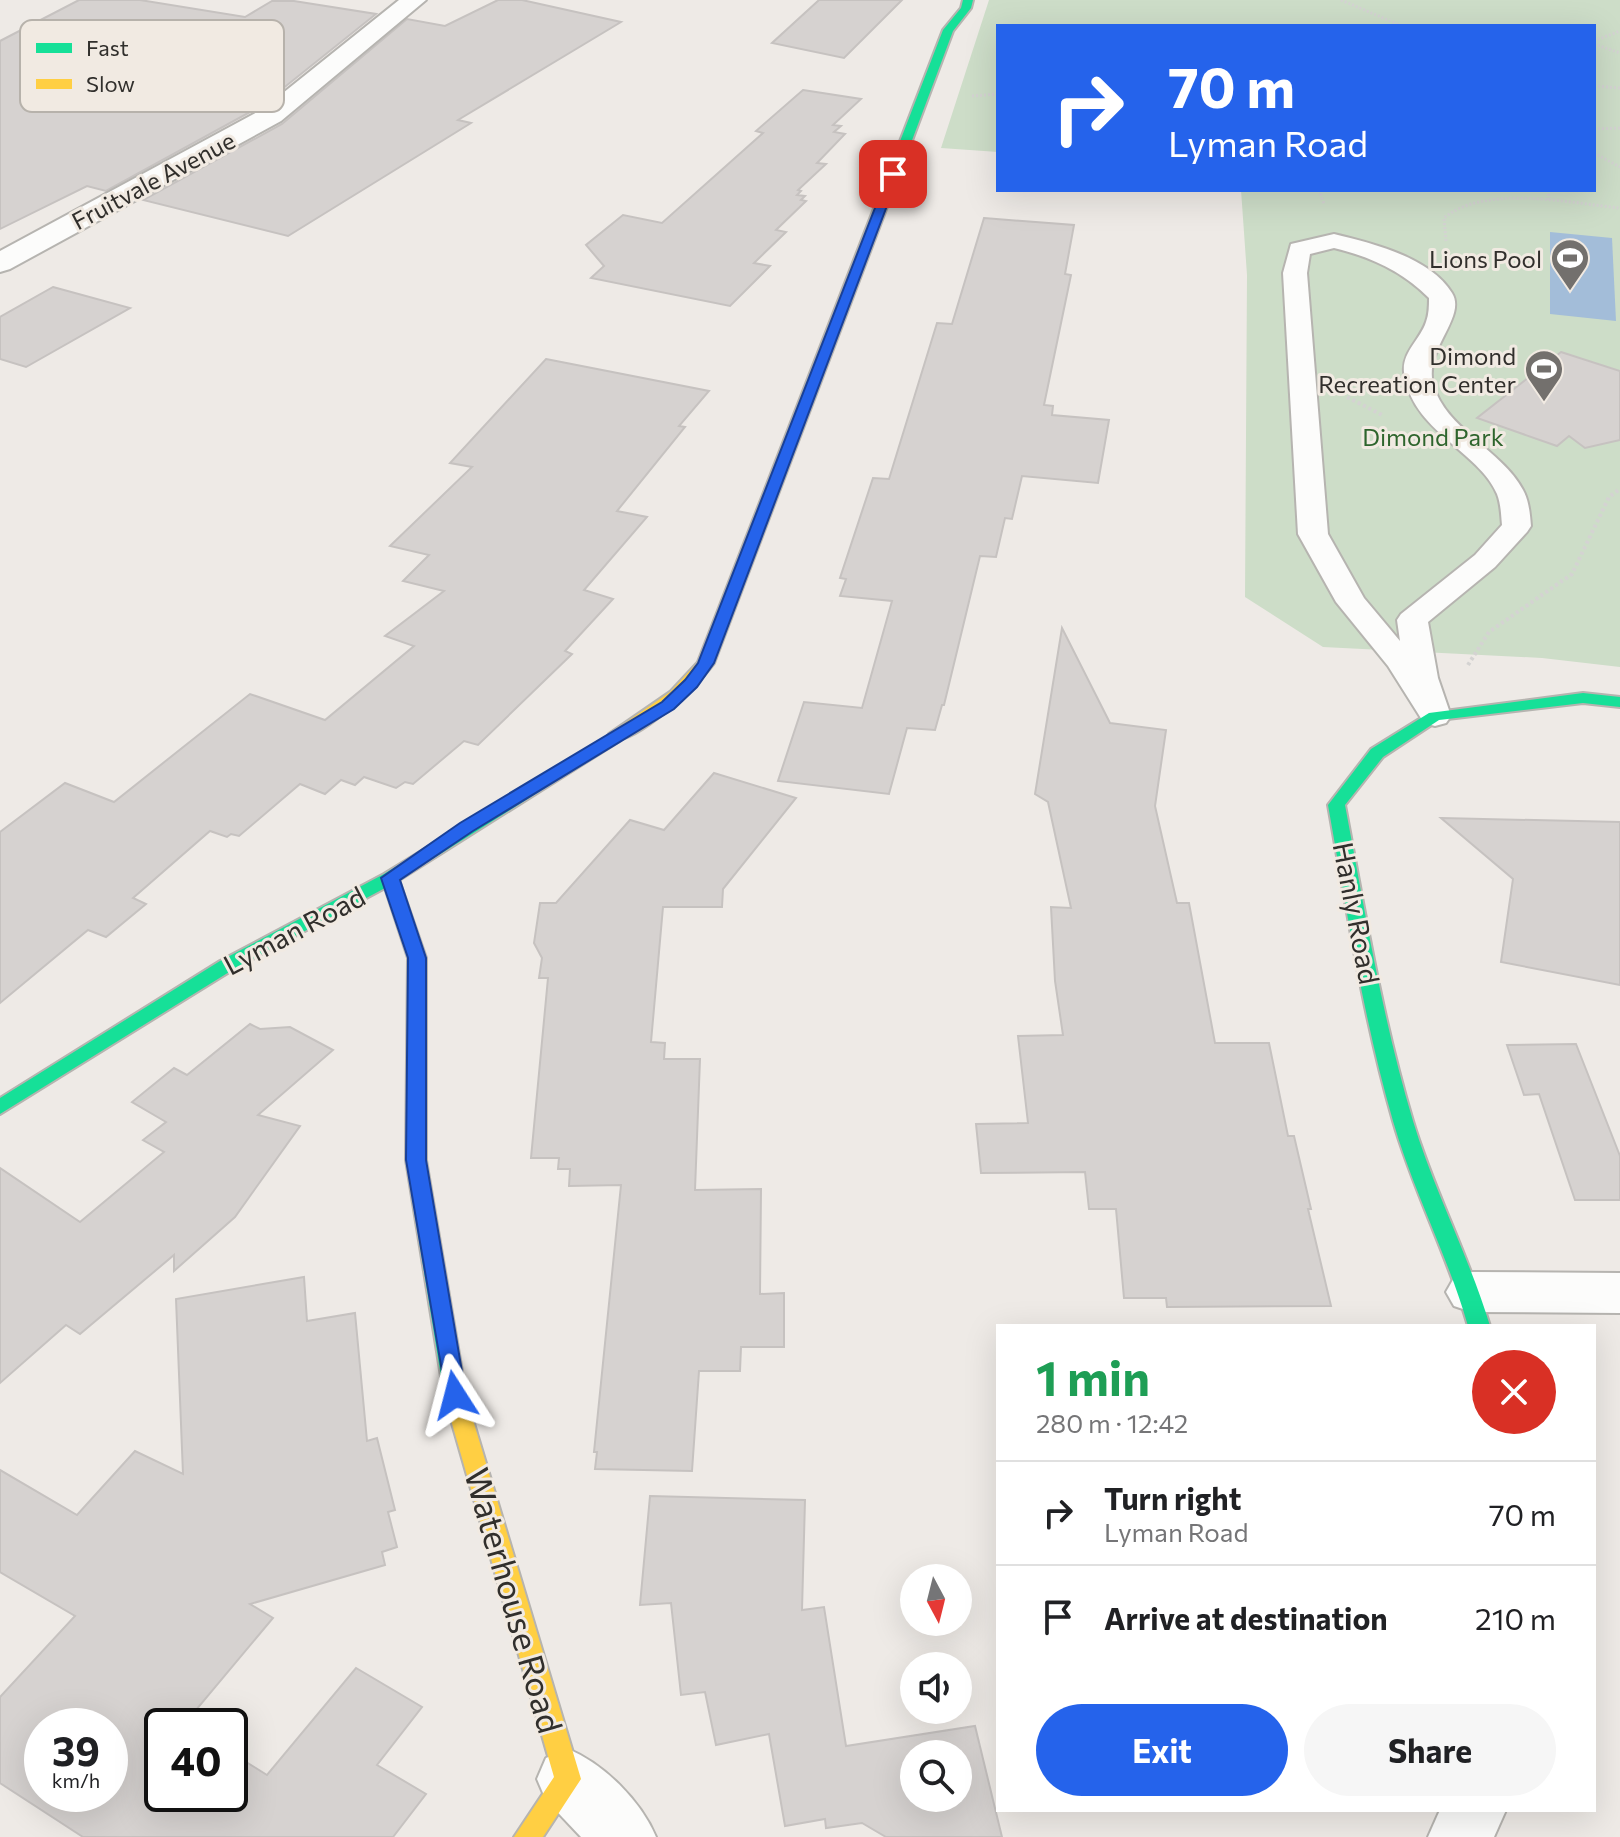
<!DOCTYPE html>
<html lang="en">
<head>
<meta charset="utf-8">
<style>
  body { margin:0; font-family:Commissioner,sans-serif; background:#f6f6f6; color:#202124; height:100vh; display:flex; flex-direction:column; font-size:30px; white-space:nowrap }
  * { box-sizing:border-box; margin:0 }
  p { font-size:26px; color:#757577 }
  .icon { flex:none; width:44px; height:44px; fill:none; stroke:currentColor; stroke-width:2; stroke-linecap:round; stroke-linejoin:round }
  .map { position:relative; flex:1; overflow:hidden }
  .details { position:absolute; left:996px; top:1324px; width:600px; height:488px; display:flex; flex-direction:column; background:#fff; border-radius:0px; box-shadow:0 8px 32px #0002 }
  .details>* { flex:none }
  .banner { position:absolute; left:996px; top:24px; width:600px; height:168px; border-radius:0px; box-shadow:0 8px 32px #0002; background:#2563eb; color:#fff; overflow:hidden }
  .needle { width:52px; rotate:173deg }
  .controls { position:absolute; left:900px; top:1564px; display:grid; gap:16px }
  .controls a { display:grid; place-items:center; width:72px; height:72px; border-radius:50%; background:#fff; box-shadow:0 8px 32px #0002; font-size:40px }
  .speed { position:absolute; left:24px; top:1708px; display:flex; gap:16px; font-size:40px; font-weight:700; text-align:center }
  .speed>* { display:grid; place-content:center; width:104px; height:104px; border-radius:50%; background:#fff; box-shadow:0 8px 32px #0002; line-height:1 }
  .speed small { font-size:20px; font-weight:400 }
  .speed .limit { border:4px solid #111; border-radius:12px; background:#fff; color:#111 }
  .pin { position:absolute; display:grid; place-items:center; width:68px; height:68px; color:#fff; margin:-34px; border-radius:16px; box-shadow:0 4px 12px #0006 }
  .me { position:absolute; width:88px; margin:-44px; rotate:351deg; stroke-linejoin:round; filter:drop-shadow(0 0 6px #0008) }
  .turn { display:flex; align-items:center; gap:28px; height:168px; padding:0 40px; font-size:36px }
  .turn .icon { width:104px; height:104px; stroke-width:2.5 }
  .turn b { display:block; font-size:56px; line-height:68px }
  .round { display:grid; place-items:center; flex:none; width:84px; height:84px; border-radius:42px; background:#f6f6f6 }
  .summary { display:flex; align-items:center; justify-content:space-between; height:136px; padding:0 40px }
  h1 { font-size:48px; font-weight:700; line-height:60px; color:#1e9e55 }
  .primary-button { display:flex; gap:16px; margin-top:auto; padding:16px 40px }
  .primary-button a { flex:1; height:92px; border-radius:48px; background:#2563eb; color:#fff; font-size:32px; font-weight:700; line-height:92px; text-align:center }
  .primary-button a+a { background:#f6f6f6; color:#202124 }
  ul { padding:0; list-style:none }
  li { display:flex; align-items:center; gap:24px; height:104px; padding:0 40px; border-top:2px solid #e0e0e0 }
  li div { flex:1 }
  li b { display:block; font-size:30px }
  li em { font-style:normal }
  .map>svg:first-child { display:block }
</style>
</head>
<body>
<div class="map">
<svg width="1620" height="1837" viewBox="0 0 1620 1837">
  <rect width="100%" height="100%" fill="#eeeae6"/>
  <path fill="#cdddc8" d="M 989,0 L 1620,0 L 1620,667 L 1542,658 L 1323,647 L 1245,597 L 1247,275 L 1241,190 L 1594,190 L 1594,26 L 998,26 L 998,152 L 941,148 Z"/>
  <path fill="#a3bdd9" d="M 1550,232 L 1612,238 L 1616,321 L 1550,314 Z"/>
  <g fill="#d6d2d0" stroke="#c6c2c0" stroke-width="2" fill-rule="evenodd">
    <path d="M 79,0 L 140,0 L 245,17 L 272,1 L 294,1 L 376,14 L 261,106 L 106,191 L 87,186 L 0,229 L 0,41 Z"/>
    <path d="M 498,0 L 522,0 L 621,22 L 458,120 L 471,123 L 288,236 L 143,200 L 282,124 L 407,19 L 445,26 Z"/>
    <path d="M 819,0 L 902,0 L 844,58 L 772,43 Z"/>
    <path d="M 803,90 L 861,99 L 833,125 L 841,126 L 834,132 L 845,134 L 817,163 L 826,164 L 798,190 L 801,191 L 797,195 L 805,196 L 801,200 L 806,201 L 776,230 L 786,232 L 754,263 L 770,266 L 730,306 L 591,278 L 604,266 L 586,245 L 623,215 L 662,223 L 763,133 L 756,131 Z"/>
    <path d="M 984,218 L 1074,225 L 1065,274 L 1071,275 L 1044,405 L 1053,406 L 1052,415 L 1109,420 L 1098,483 L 1022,476 L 1012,519 L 1005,518 L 996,557 L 980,556 L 944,705 L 942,705 L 935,730 L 907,728 L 889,794 L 778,781 L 804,702 L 862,708 L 892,601 L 840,596 L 846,579 L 840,578 L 873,478 L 889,479 L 937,323 L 952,324 Z"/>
    <path d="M 53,287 L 130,308 L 26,367 L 0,359 L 0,317 Z"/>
    <path d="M 1561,352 L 1620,371 L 1620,440 L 1585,448 L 1569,436 L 1557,446 L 1477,418 Z"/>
    <path d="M 546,359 L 709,391 L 679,426 L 685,427 L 617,511 L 647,517 L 584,590 L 613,599 L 565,651 L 572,654 L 478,745 L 464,741 L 413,784 L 405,782 L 396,788 L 364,777 L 355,785 L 341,780 L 325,794 L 300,784 L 239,836 L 231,834 L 227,837 L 210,831 L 133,898 L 146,904 L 106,937 L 88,930 L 0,1003 L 0,832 L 65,783 L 114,802 L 250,694 L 325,720 L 414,646 L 385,636 L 444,591 L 403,581 L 429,555 L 390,546 L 472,467 L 450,463 Z"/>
    <path d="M 1062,628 L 1110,723 L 1166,730 L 1155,806 L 1177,903 L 1189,903 L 1215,1043 L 1269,1043 L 1288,1136 L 1294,1136 L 1311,1209 L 1308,1209 L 1331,1306 L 1167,1307 L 1166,1298 L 1124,1298 L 1116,1209 L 1089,1209 L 1085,1172 L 981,1173 L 976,1124 L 1028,1123 L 1018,1036 L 1063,1035 L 1055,981 L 1051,907 L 1071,908 L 1048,802 L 1035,794 Z"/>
    <path d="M 714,773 L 796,798 L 723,889 L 722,907 L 663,907 L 651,1042 L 665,1043 L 664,1059 L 700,1059 L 695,1190 L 761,1189 L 760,1294 L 784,1293 L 784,1347 L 741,1347 L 740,1371 L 699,1371 L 692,1471 L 595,1469 L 597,1452 L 594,1452 L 621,1185 L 569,1186 L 570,1169 L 558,1169 L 559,1158 L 531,1158 L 548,978 L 539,978 L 542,958 L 534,943 L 540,903 L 556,903 L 630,820 L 664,830 Z"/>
    <path d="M 1441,818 L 1620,822 L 1620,985 L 1501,962 L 1513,879 Z"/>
    <path d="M 250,1024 L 260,1029 L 290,1027 L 333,1050 L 258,1115 L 300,1126 L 235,1217 L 174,1271 L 174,1255 L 80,1334 L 66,1325 L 0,1383 L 0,1168 L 80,1222 L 164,1152 L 143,1140 L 166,1122 L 132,1102 L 174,1068 L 187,1075 Z"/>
    <path d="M 1576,1044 L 1620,1156 L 1620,1200 L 1575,1200 L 1539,1094 L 1524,1095 L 1507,1045 Z"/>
    <path d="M 304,1277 L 307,1321 L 355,1313 L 367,1441 L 377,1438 L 395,1510 L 388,1512 L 397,1547 L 382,1552 L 385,1565 L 250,1604 L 273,1618 L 185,1723 L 189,1726 L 162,1726 L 162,1794 L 230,1794 L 230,1752 L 267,1775 L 356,1668 L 422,1707 L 377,1765 L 426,1794 L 393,1837 L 83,1837 L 0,1783 L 0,1697 L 75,1616 L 0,1572 L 0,1470 L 77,1515 L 135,1451 L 183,1474 L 176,1299 ZM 42,1726 L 110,1726 L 110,1794 L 42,1794 Z"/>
    <path d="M 650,1496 L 805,1500 L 802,1610 L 824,1607 L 846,1746 L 975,1726 L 1002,1837 L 886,1837 L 862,1823 L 826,1828 L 825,1819 L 785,1826 L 769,1734 L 716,1745 L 705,1692 L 681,1695 L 671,1603 L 640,1605 ZM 914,1754 L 958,1754 L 958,1798 L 914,1798 Z"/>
  </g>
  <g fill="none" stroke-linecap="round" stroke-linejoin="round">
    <defs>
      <path id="lane" d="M 1334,234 C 1371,243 1430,257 1452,293 C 1467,317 1424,349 1433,384 C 1445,429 1502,450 1523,490 C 1529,501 1530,514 1531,526 L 1527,532 L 1495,567 L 1428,622 L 1438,678 L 1451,716 L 1446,723 L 1435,726 L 1424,723 L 1388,666 L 1336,602 L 1298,534 L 1283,273 L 1291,244 ZM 1334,248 C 1371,257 1402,271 1429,298 C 1429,306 1429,314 1426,322 C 1420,340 1402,352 1404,372 C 1411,431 1479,451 1497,494 C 1501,504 1501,515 1502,525 L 1475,555 L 1401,614 L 1397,620 L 1400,641 L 1364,598 L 1328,534 L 1307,273 L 1310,254 Z"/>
      <g id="street">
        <path d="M 399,0 L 426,0 L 281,121 L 10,269 L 0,272 L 0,251 L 263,109 Z"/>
        <path d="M 1472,1272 L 1620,1273 L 1620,1313 L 1472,1312 L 1454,1306 L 1446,1292 L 1454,1278 Z"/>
        <path d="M 568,1749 C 604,1764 641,1801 656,1837 L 581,1837 L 546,1800 L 537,1779 L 546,1758 Z"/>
        <path d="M 1440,1810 L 1506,1810 L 1494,1837 L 1428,1837 Z"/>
      </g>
      <g id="fast">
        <path d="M 963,0 L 973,0 L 971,8 L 953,31 L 899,175 L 889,177 L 887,175 L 943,30 L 961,8 Z"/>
        <path d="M 1583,693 L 1620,697 L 1620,707 L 1583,703 L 1439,720 L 1383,757 L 1345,805 C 1365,911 1382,1018 1413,1121 C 1434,1191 1469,1256 1490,1326 L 1468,1326 C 1448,1256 1413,1191 1393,1121 C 1363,1017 1347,911 1328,805 L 1371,749 L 1429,713 Z"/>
        <path d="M 615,732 L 621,734 L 623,737 L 621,740 L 399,880 L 426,958 L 426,1160 L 466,1395 L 473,1420 L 470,1427 L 462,1429 L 454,1427 L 444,1395 L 406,1160 L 408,958 L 385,888 L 234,969 L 0,1114 L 0,1098 L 220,961 L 384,874 Z"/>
      </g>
      <g id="slow">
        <path d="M 893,172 L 899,175 L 714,663 C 699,684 635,746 609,740 L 607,737 L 609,734 L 670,692 L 698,662 L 887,175 Z"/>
        <path d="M 462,1411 L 470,1413 L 473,1420 L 581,1779 L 543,1837 L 514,1837 L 554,1777 L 451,1420 L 454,1413 Z"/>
      </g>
    </defs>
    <use href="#lane" stroke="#b6b4b0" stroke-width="4"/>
    <use href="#street" stroke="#b6b4b0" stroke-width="4"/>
    <use href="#fast" stroke="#b6b4b0" stroke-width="4"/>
    <use href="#slow" stroke="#b6b4b0" stroke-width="4"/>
    <g stroke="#d4d3d2" stroke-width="3" stroke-dasharray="2 2" stroke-linecap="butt">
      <path d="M 1341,0 L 1402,26"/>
      <path d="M 1594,41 L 1620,31"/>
      <path d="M 1594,44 L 1620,53"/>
      <path d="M 1594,86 L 1620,88"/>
      <path d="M 972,96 L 998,94"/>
      <path d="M 1594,129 L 1620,128"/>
      <path d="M 1594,153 L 1620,167"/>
      <path d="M 1319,190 L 1324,204"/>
      <path d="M 1548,190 L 1549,202"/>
      <path d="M 1446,241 L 1444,218 C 1485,184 1570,203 1620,208"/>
    </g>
    <g stroke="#d4d3d2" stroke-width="4" stroke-dasharray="3 3" stroke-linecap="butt">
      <path d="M 1347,397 L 1384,416"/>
      <path d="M 1468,665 L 1489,632 L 1572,574 L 1609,497 L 1620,489"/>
    </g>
    <use href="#lane" fill="#fcfcfb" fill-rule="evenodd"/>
    <use href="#street" fill="#fcfcfb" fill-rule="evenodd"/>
    <use href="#fast" fill="#16e098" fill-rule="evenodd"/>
    <use href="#slow" fill="#ffcf43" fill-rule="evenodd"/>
  </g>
  <path fill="#2563eb" stroke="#184099" stroke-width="2" d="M 889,172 L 899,174 L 714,663 L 697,687 L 674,709 L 473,831 L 400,880 L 426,958 L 426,1160 L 466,1395 L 463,1401 L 455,1404 L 447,1401 L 406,1160 L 408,958 L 381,878 L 460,823 L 662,702 L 685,680 L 698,663 Z"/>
  <defs>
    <symbol id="stadium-pin" viewBox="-11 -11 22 30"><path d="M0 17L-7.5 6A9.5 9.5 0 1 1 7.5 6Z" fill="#73706d" stroke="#f1eae2"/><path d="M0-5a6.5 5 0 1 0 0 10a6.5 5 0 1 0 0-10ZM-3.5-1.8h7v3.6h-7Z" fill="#fff"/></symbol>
  </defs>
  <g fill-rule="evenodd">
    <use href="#stadium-pin" x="1548" y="236" width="44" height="60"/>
    <use href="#stadium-pin" x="1522" y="347" width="44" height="60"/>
  </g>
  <g text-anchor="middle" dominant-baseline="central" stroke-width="6" stroke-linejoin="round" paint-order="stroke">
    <g font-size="24" fill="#312f2c" stroke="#f1eae2">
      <text transform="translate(153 180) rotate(-28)">Fruitvale Avenue</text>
    </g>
    <g font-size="24" fill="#312f2c" stroke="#f1eae2" text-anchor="end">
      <text x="1542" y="258">Lions Pool</text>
      <text x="1516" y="355">Dimond<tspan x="1516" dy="28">Recreation Center</tspan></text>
    </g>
    <g font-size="24" fill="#2e652d" stroke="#f1eae2">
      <text x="1433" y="436">Dimond Park</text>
    </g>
    <g font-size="28" fill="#312f2c" stroke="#f1eae2">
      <text transform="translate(1357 913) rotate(79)">Hanly Road</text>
      <text transform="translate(294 930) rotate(-28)">Lyman Road</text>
    </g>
    <g font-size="34" fill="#312f2c" stroke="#f1eae2">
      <text transform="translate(515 1600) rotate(74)">Waterhouse Road</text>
    </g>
  </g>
  <rect x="20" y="20" width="264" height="92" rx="12" fill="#f1eae2" stroke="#b7b2ab" stroke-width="2"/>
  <rect x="36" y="43" width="36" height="10" fill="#16e098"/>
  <rect x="36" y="79" width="36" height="10" fill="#ffcf43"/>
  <g font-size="22" fill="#312f2c">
    <text x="86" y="56">Fast</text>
    <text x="86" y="92">Slow</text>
  </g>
</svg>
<div class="controls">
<a><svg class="needle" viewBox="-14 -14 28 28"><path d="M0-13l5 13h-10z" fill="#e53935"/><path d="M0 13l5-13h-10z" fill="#757577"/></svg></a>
<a><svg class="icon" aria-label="sound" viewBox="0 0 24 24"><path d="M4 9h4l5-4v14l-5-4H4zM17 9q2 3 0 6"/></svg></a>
<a><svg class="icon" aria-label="search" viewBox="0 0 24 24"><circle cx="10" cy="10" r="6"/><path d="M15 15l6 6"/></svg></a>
</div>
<div class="speed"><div>39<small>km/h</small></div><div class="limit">40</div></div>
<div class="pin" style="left:893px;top:174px;background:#d93025"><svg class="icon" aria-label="arrive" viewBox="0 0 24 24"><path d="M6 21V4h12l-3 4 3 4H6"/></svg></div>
<svg class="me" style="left:455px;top:1395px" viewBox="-20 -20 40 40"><path d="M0-17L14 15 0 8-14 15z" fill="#2563eb" stroke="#fff" stroke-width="4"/></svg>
<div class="banner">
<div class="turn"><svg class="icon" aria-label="right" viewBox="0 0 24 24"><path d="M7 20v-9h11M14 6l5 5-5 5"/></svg><div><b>70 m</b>Lyman Road</div></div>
</div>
<section class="details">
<div class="summary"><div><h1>1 min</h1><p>280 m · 12:42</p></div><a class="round" style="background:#d93025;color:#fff"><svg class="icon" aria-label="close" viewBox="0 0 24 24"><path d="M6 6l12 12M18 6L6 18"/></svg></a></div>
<ul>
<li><svg class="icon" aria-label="right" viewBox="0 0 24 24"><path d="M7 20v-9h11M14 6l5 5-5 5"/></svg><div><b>Turn right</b><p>Lyman Road</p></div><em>70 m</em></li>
<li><svg class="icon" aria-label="arrive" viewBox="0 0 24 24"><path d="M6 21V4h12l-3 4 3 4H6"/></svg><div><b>Arrive at destination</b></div><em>210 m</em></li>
</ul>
<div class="primary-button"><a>Exit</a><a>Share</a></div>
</section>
</div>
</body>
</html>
